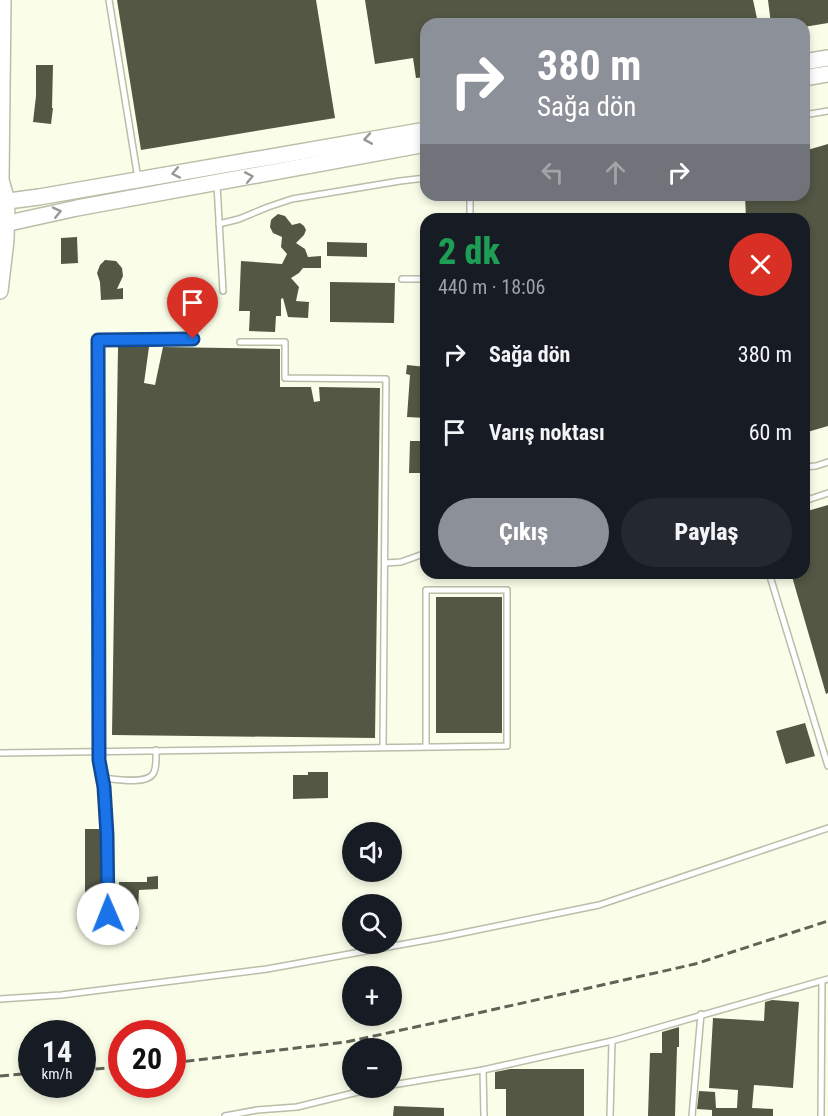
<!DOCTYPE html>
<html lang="tr">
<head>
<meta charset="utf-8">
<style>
  body { margin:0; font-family:"Roboto Condensed",sans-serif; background:#242831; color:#f1f3f6; height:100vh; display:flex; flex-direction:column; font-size:22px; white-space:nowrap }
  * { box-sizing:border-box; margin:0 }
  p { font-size:20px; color:#9ea1a6 }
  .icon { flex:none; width:33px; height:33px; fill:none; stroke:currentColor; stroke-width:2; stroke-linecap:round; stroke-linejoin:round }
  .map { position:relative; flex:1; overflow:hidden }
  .details { position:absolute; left:420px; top:213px; width:390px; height:366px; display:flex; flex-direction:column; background:#171b24; border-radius:18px; box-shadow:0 3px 9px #0003 }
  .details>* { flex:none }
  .top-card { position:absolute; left:420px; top:18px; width:390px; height:183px; border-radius:18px; box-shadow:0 3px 9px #0003; background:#8c9099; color:#fff; overflow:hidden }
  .controls { position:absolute; left:342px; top:822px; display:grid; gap:12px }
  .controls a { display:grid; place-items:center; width:60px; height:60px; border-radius:50%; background:#171b24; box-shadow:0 3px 9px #0003; font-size:30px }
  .speed { position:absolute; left:18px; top:1020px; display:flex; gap:12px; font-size:30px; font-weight:700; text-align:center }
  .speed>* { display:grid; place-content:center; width:78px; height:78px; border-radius:50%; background:#171b24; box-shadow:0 3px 9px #0003; line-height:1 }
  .speed small { font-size:15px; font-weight:400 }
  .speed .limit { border:9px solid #d22; background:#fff; color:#111 }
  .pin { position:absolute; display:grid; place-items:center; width:51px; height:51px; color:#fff; margin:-62px -26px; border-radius:50% 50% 50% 0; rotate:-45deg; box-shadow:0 0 6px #0007 }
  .pin .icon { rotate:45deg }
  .me { position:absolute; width:66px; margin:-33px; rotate:359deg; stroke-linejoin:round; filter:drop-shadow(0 0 4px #0008) }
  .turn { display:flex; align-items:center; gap:21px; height:126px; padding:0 18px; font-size:27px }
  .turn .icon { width:78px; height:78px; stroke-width:2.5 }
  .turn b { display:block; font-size:42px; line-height:51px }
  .lanes { display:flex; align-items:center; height:57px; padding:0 18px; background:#0003; justify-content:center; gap:30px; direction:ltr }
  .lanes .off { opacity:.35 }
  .round { display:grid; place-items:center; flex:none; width:63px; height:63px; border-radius:32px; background:#242831 }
  .head { display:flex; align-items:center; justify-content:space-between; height:102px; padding:0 18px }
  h1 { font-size:36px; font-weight:800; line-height:45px; color:#1e9e55 }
  .cta { display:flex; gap:12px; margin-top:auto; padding:12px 18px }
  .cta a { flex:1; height:69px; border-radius:36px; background:#8c9099; color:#fff; font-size:24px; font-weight:800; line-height:69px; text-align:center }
  .cta a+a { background:#242831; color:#f1f3f6 }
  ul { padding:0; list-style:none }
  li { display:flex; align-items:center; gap:18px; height:78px; padding:0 18px }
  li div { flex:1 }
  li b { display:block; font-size:22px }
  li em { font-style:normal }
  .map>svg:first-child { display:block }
</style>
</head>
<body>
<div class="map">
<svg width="828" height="1116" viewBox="0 0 828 1116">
  <rect width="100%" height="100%" fill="#fafee8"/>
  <g fill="#535744">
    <path d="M 117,0 L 316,0 L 335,118 L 141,150 Z"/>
    <path d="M 365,0 L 753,0 L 758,23 L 426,24 L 426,77 L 416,78 L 413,58 L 375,64 Z"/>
    <path d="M 768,0 L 828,0 L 828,23 L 804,27 L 804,24 L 771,24 Z"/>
    <path d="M 36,65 L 53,65 L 52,108 L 53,108 L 51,124 L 33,122 L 36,96 Z"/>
    <path d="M 828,144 L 828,426 L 804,433 L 804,219 L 746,219 L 745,195 L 804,195 L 804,151 Z"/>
    <path d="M 278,214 L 285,216 L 292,225 L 300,223 L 304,226 L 306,230 L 304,235 L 296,243 L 305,249 L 308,257 L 321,256 L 321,268 L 303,268 L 299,273 L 291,278 L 299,287 L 296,301 L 309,302 L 308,318 L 288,317 L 283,298 L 281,299 L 281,316 L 276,316 L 275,332 L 249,331 L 250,311 L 239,311 L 241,261 L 282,264 L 287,254 L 281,247 L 282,237 L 273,233 L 270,227 L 271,220 L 273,218 Z"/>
    <path d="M 77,237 L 78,263 L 61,264 L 61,238 Z"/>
    <path d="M 327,242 L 367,243 L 367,257 L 327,256 Z"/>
    <path d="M 105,260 L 116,261 L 122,268 L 123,276 L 117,289 L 123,288 L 123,299 L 101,300 L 100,282 L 97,273 L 100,265 Z"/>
    <path d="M 330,282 L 395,283 L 394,323 L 330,322 Z"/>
    <path d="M 118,347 L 149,347 L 144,383 L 155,385 L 163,347 L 280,349 L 280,387 L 311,387 L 314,402 L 320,401 L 319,387 L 380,388 L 375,738 L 112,735 Z"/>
    <path d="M 407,365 L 426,367 L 426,418 L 407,417 L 410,375 L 406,374 Z"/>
    <path d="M 410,441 L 426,441 L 426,473 L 409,473 Z"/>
    <path d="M 828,505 L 828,693 L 826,694 L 791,573 L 804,573 L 804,512 Z"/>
    <rect x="436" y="597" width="66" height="136"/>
    <path d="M 805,723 L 815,756 L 786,764 L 776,731 Z"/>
    <path d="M 308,772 L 328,772 L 328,798 L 293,799 L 293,775 L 308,775 Z"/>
    <path d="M 85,829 L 102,829 L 103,934 L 85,934 Z"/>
    <path d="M 158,876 L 158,889 L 139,890 L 137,929 L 118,928 L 119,882 L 147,882 L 147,877 Z"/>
    <path d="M 772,1000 L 799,1002 L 793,1088 L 754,1085 L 752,1108 L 773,1109 L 773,1116 L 712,1116 L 712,1110 L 697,1109 L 699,1091 L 715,1092 L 716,1108 L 737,1108 L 738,1090 L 709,1088 L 713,1018 L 764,1021 L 765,1002 Z"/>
    <path d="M 679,1027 L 679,1047 L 677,1047 L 675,1116 L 648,1116 L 650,1053 L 662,1053 L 662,1032 Z"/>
    <path d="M 510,1069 L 584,1069 L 584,1116 L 506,1116 L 506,1089 L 495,1089 L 495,1072 Z"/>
    <path d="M 394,1106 L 444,1108 L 444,1116 L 393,1116 Z"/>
  </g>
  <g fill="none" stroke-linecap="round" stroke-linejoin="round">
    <defs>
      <g id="lane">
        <path d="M 109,0 L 138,179"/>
        <path d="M 804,115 L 828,111"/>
        <path d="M 217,185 L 223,291"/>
        <path d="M 470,195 L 470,219"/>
        <path d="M 219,224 L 239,219 L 268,207 L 292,199 L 400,181 L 426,178"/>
        <path d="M 402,279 L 426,279"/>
        <path d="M 240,342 L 285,342 L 285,378 L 386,379 L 383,747"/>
        <path d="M 804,467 L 816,466 L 828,462"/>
        <path d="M 804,501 L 828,493"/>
        <path d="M 385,563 L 401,562 L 426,553"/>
        <path d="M 769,573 L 828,766"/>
        <path d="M 0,753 L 507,746 L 507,590 L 426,590 L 426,746"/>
        <path d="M 102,778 C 114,779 146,785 153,774 C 157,768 156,758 156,750"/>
        <path d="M 108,934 L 107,835 L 104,787 L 99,760 L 98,340 L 193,340"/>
        <path d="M 0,999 L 61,995 L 267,969 L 443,937 L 599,905 L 828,828"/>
        <path d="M 483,1070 L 484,1116"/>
        <path d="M 392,1085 L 483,1070 L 612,1041 L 828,979"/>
        <path d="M 225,1116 L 257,1110 L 297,1107 L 362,1091 L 379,1088"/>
        <path d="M 610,1116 L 612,1041"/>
        <path d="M 692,1116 L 701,1014"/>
        <path d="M 821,1116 L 822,981"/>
      </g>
      <g id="secondary">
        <path d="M 804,62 L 828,58"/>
        <path d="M 804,78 L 828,74"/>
        <path d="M 0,202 L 39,197 L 426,130"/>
        <path d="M 0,225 L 77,208 L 426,144"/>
        <path d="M 0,291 L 6,240 L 7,201 L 1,180 L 3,0"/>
      </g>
    </defs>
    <use href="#lane" stroke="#babea9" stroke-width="8"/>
    <use href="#secondary" stroke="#babea9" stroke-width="18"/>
    <use href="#lane" stroke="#fff" stroke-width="5"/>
    <use href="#secondary" stroke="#fff" stroke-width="15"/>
    <g stroke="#616357" stroke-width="3" stroke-dasharray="9 4.5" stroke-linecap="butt">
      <path d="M 172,1063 L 346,1042 L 434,1023 L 695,964 L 828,921"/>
      <path d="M 82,1070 L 122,1067"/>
      <path d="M 0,1076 L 32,1073"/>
    </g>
  </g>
  <defs><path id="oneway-chevron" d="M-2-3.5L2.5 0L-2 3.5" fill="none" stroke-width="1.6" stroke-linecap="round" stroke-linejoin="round" transform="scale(1.5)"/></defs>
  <g stroke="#989895">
    <use href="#oneway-chevron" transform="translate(368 139) rotate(170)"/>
    <use href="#oneway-chevron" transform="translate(176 173) rotate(169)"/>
    <use href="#oneway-chevron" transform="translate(249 177) rotate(-11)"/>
    <use href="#oneway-chevron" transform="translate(57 212) rotate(-13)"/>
  </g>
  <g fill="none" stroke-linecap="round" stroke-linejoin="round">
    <defs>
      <path id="route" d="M 108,914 L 107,835 L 104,787 L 99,760 L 98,340 L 193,339"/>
    </defs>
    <use href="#route" stroke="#114b97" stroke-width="15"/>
    <use href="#route" stroke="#1a73e8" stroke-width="10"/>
  </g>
</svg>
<div class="controls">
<a><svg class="icon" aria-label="sound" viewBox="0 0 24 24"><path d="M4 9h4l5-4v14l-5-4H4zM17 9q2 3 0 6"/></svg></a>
<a><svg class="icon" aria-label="search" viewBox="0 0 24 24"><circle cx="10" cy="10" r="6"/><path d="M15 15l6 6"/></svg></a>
<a>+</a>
<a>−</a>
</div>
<div class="speed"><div>14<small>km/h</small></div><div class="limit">20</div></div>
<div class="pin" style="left:193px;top:339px;background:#d93025"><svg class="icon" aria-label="arrive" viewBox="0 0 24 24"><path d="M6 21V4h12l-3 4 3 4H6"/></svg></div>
<svg class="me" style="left:108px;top:914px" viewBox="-20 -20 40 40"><circle r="19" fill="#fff"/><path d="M0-13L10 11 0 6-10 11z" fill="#1a73e8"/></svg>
<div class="top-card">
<div class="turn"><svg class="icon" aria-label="right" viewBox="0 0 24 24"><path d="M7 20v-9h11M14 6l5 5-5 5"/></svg><div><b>380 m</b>Sağa dön</div></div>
<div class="lanes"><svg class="icon off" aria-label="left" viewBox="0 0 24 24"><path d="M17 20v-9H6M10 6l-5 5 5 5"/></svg><svg class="icon off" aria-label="ahead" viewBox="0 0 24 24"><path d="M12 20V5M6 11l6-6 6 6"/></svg><svg class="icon" aria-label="right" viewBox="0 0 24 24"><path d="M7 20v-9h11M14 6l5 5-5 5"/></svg></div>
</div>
<section class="details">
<div class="head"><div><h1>2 dk</h1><p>440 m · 18:06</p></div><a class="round" style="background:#d93025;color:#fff"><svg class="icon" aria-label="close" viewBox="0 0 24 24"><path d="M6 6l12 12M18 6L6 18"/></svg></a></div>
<ul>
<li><svg class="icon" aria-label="right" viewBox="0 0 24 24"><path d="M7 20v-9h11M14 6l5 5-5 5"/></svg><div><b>Sağa dön</b></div><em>380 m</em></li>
<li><svg class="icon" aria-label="arrive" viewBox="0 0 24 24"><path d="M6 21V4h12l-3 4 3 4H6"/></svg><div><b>Varış noktası</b></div><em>60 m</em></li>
</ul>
<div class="cta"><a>Çıkış</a><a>Paylaş</a></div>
</section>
</div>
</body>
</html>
